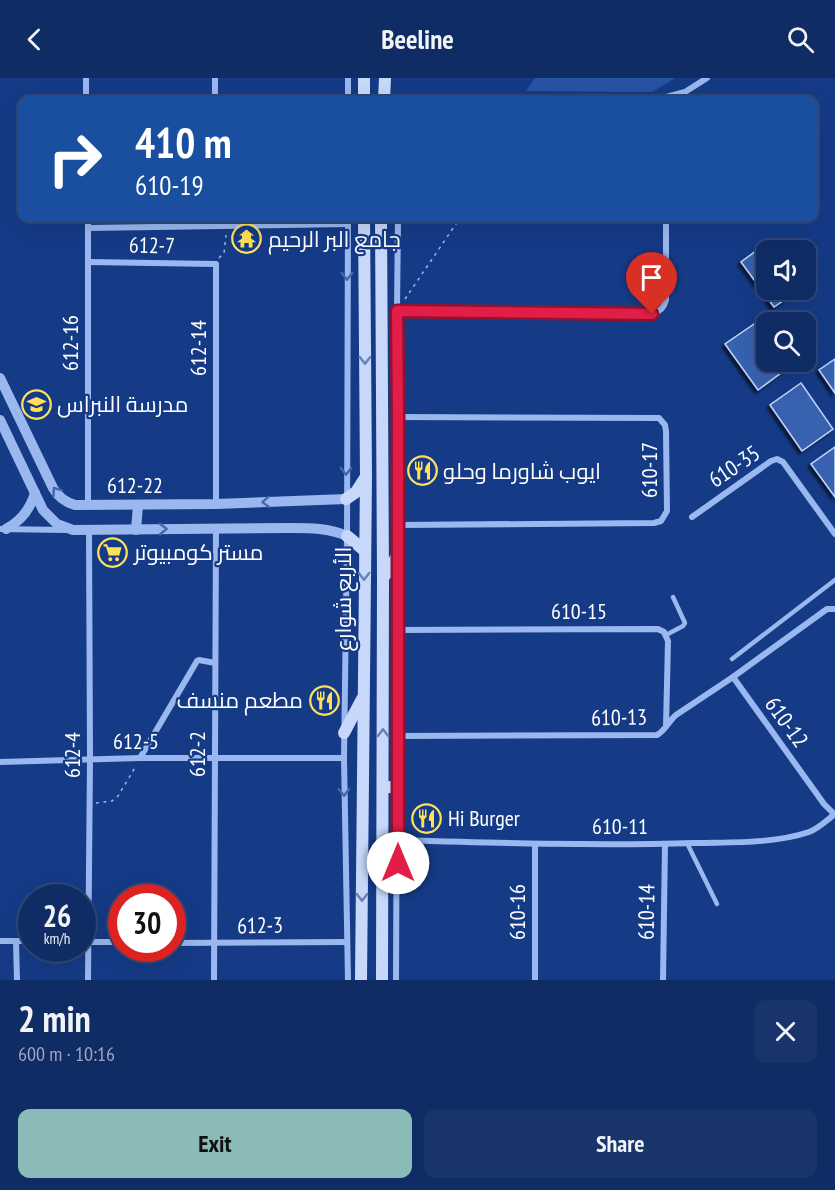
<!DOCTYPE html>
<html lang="en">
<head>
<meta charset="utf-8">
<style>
  body { margin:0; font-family:"PT Sans Narrow",Cairo,sans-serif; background:#19346b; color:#f1f3f6; height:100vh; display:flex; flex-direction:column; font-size:22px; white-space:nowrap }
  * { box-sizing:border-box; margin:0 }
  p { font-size:20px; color:#9ca7bf }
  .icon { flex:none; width:33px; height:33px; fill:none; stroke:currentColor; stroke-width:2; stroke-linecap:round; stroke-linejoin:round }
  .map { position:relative; height:902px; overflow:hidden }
  .side { display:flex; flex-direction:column; background:#102c65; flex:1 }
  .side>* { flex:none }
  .top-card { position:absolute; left:18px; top:18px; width:800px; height:126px; border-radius:12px; box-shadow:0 6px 24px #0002,0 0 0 2px #304879; background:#1a4fa0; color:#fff; overflow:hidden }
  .tools { position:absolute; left:756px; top:162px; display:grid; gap:12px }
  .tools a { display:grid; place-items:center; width:60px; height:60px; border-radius:12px; background:#102c65; box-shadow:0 6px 24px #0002,0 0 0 2px #304879; font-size:30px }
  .speed { position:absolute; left:18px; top:806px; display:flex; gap:12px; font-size:30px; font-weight:700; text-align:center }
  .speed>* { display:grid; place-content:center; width:78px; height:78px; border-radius:50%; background:#102c65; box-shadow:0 6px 24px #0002,0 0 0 2px #304879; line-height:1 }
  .speed small { font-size:15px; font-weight:400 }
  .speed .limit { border:9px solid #d22; background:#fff; color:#111 }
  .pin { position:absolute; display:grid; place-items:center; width:51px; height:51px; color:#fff; margin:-62px -26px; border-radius:50% 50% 50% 0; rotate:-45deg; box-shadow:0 0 6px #0007 }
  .pin .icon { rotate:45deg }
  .me { position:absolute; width:66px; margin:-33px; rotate:0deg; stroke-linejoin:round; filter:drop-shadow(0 0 4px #0008) }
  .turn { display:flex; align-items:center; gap:21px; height:126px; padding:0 18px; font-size:27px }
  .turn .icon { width:78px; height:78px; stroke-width:2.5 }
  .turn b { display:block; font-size:42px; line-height:51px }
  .round { display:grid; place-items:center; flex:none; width:63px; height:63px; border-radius:12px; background:#19346b }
  .head { display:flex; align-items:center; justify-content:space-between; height:102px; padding:0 18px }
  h1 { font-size:36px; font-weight:700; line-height:45px }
  .action { display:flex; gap:12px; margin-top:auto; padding:12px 18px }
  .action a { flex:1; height:69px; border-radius:12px; background:#8bbbb9; color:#111; font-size:24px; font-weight:700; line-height:69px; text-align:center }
  .action a+a { background:#19346b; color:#f1f3f6 }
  header { display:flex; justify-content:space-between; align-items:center; height:78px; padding:0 18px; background:#102c65; font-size:27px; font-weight:700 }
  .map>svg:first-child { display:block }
</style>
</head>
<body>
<header><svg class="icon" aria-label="back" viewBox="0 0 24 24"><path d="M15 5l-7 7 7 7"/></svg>Beeline<svg class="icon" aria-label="search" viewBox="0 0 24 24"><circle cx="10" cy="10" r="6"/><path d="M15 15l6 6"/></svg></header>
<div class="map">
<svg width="835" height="902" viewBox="0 0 835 902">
  <defs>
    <filter id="shadow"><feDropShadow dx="-3" dy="3" stdDeviation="1.5" flood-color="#0009"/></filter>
  </defs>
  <rect width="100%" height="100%" fill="#153b87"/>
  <path fill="#2753a6" d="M 535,0 L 675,0 L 652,14 L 526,13 Z"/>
  <g fill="#3962b0" stroke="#c0d5fb" stroke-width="1.5" filter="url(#shadow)">
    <path d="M 772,161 L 780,172 L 766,172 L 766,212 L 799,212 L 774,229 L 741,184 Z"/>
    <path d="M 757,244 L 766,257 L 766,284 L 785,284 L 789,289 L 758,312 L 725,266 Z"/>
    <path d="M 835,281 L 835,315 L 819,292 Z"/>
    <path d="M 801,305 L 833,351 L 802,373 L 770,327 Z"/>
    <path d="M 835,369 L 835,419 L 811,386 Z"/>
  </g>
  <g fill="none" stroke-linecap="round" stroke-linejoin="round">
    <g stroke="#9ab8ef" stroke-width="1.5" stroke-dasharray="3 4.5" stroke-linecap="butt">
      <path d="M 219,180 L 224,175 L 226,157"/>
      <path d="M 405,221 L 460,140"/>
      <path d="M 96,725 L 112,723 L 118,718 L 136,688"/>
    </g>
    <g stroke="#9ab8ef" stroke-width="4.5">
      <path d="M 666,557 L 683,548 L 685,545 L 673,519"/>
      <path d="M 732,581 L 835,502"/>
      <path d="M 687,765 L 717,826"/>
    </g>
    <g stroke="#9ab8ef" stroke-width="6">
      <path d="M 86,0 L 86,22"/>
      <path d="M 215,0 L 215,22"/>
      <path d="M 348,0 L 348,22"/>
      <path d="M 655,22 L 685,14 L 707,0"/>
      <path d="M 88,140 L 88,427"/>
      <path d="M 348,140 L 347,458 L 344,680 L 348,902"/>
      <path d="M 88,150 L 348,146"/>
      <path d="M 88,184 L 216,186 L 216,426"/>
      <path d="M 397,233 L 652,236 C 660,234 664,230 666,222 L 666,140"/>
      <path d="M 398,339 L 659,340 L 665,347 L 666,353 L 667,433 L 661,443 L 654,445 L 398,447"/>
      <path d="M 692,439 L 771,383 L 777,381 L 783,384 L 835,456"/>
      <path d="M 0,451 L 65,452"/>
      <path d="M 397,552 L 658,551 L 664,554 L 668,563 L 666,648"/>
      <path d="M 733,599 L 824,726 L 835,737"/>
      <path d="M 397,658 L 657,657 C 665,653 669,643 676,637 L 733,599 L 827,531 L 835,531"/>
      <path d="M 140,680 L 197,583 L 199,582 L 215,585"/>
      <path d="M 0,684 L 140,680 L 344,680"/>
      <path d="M 398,762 C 497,765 596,768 695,765 C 732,764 773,766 809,754 C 818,751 827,742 835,736"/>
      <path d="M 0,863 L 32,863"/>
      <path d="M 16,863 L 17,902"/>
      <path d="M 82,864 L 122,864"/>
      <path d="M 172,865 L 347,864"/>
      <path d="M 88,902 L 90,681 L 89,452"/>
      <path d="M 214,902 L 216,450"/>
      <path d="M 396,902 L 398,447 L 397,233 L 398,140"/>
      <path d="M 535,902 L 535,766"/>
      <path d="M 663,902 L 665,766"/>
    </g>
    <g stroke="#9ab8ef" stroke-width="10">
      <path d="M 0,300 L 53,410 C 58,419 65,424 75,427 L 216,426 L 346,421"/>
      <path d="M 0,342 L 43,432 L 57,446 L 73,452 L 290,450 C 310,450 329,450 347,458"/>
      <path d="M 6,451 C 21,443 30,432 35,415"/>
      <path d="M 136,452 L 138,427"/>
    </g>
    <g stroke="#c8d8fa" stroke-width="12">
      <path d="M 364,0 L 364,22"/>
      <path d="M 384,22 L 385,0"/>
      <path d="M 381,140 L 383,500 L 382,902"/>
      <path d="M 346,421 L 356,414 L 365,400"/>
      <path d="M 347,458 L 364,472"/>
      <path d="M 383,500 L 389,492 L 398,476"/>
      <path d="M 344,655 L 362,621"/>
      <path d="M 383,709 L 397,709"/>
      <path d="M 361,902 L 366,399 L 364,140"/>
    </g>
  </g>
  <defs><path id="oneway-chevron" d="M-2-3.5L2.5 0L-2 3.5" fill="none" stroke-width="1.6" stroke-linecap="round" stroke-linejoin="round" transform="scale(1.5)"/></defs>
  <g stroke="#4467ab">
    <use href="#oneway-chevron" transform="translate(347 198) rotate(90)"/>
    <use href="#oneway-chevron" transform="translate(346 393) rotate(90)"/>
    <use href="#oneway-chevron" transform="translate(56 413) rotate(-125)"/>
    <use href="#oneway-chevron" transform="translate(266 424) rotate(178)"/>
    <use href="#oneway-chevron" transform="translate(163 451) rotate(-1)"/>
    <use href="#oneway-chevron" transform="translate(344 714) rotate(89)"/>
  </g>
  <g stroke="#6682bb">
    <use href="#oneway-chevron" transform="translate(365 282) rotate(90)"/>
    <use href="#oneway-chevron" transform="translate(364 498) rotate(90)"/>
    <use href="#oneway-chevron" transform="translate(383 655) rotate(-90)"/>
    <use href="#oneway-chevron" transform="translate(362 819) rotate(90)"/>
  </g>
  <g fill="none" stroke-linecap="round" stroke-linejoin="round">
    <defs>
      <path id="route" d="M 398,785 L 398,339 L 397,233 L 652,236"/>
    </defs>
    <use href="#route" stroke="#92132f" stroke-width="15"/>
    <use href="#route" stroke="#e11d48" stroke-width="10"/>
  </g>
  <defs>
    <symbol id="temple-ring" viewBox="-11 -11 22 22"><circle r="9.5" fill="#153b87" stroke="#ffe058" stroke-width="1.5"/><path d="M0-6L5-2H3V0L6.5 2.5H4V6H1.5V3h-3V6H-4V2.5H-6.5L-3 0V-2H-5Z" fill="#ffe058"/></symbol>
    <symbol id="school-ring" viewBox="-11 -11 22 22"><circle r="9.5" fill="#153b87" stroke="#ffe058" stroke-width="1.5"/><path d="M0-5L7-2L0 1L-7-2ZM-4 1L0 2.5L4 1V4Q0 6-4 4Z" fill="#ffe058"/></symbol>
    <symbol id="restaurant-ring" viewBox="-11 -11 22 22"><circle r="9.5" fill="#153b87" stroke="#ffe058" stroke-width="1.5"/><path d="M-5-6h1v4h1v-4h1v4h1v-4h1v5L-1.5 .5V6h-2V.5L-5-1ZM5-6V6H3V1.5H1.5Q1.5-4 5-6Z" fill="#ffe058"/></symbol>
    <symbol id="supermarket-ring" viewBox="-11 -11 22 22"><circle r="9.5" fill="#153b87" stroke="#ffe058" stroke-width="1.5"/><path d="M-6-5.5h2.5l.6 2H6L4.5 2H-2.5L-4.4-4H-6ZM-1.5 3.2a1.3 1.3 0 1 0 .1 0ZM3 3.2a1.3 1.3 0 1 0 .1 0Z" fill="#ffe058"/></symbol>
  </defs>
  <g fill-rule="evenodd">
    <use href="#temple-ring" x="230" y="144" width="33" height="33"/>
    <use href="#school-ring" x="20" y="310" width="33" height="33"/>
    <use href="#restaurant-ring" x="406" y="376" width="33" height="33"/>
    <use href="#supermarket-ring" x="96" y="458" width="33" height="33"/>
    <use href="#restaurant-ring" x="308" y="606" width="33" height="33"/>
    <use href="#restaurant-ring" x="410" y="724" width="33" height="33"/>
  </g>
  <g text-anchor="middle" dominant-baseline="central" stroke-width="4.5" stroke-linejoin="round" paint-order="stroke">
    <g font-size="22" fill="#fff" stroke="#153b87" text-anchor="start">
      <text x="268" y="161">جامع البر الرحيم</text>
      <text x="57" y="326">مدرسة النبراس</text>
      <text x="443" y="393">ايوب شاورما وحلو</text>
      <text x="134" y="474">مستر كومبيوتر</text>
      <text x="303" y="622" text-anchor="end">مطعم منسف</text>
      <text x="448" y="740">Hi Burger</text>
    </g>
    <g font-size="22" fill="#fff" stroke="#153b87">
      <text transform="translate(152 167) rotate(1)">612-7</text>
      <text transform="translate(70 265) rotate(-90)">612-16</text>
      <text transform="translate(198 270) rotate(-90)">612-14</text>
      <text transform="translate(734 388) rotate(-34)">610-35</text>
      <text transform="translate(649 392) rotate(-90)">610-17</text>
      <text x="135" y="407">612-22</text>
      <text transform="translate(343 521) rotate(-90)">الأربع شوارع</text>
      <text x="579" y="533">610-15</text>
      <text transform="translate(619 639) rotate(-1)">610-13</text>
      <text transform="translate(787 644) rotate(54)">610-12</text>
      <text x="136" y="663">612-5</text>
      <text transform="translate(197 676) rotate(-90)">612-2</text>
      <text transform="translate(72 677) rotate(-90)">612-4</text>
      <text x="620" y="748">610-11</text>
      <text transform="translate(517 834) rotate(-90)">610-16</text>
      <text transform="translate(646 834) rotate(-89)">610-14</text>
      <text transform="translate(260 847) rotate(-1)">612-3</text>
    </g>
  </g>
</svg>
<div class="tools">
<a><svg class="icon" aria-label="sound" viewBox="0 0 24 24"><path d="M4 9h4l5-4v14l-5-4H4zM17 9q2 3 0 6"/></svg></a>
<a><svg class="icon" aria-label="search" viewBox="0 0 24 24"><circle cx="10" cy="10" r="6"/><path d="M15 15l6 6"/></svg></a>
</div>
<div class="speed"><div>26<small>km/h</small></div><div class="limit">30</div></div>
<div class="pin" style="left:652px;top:236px;background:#d93025"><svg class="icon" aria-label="arrive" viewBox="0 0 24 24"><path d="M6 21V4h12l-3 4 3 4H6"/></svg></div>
<svg class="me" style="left:398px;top:785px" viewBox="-20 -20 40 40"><circle r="19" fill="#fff"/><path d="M0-13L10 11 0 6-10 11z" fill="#e11d48"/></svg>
<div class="top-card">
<div class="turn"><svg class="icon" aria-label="right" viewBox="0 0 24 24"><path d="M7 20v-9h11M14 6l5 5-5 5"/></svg><div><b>410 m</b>610-19</div></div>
</div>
</div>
<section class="side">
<div class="head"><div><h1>2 min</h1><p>600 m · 10:16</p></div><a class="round"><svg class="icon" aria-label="close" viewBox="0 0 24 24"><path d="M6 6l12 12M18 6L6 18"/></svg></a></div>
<div class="action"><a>Exit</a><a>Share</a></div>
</section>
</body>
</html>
